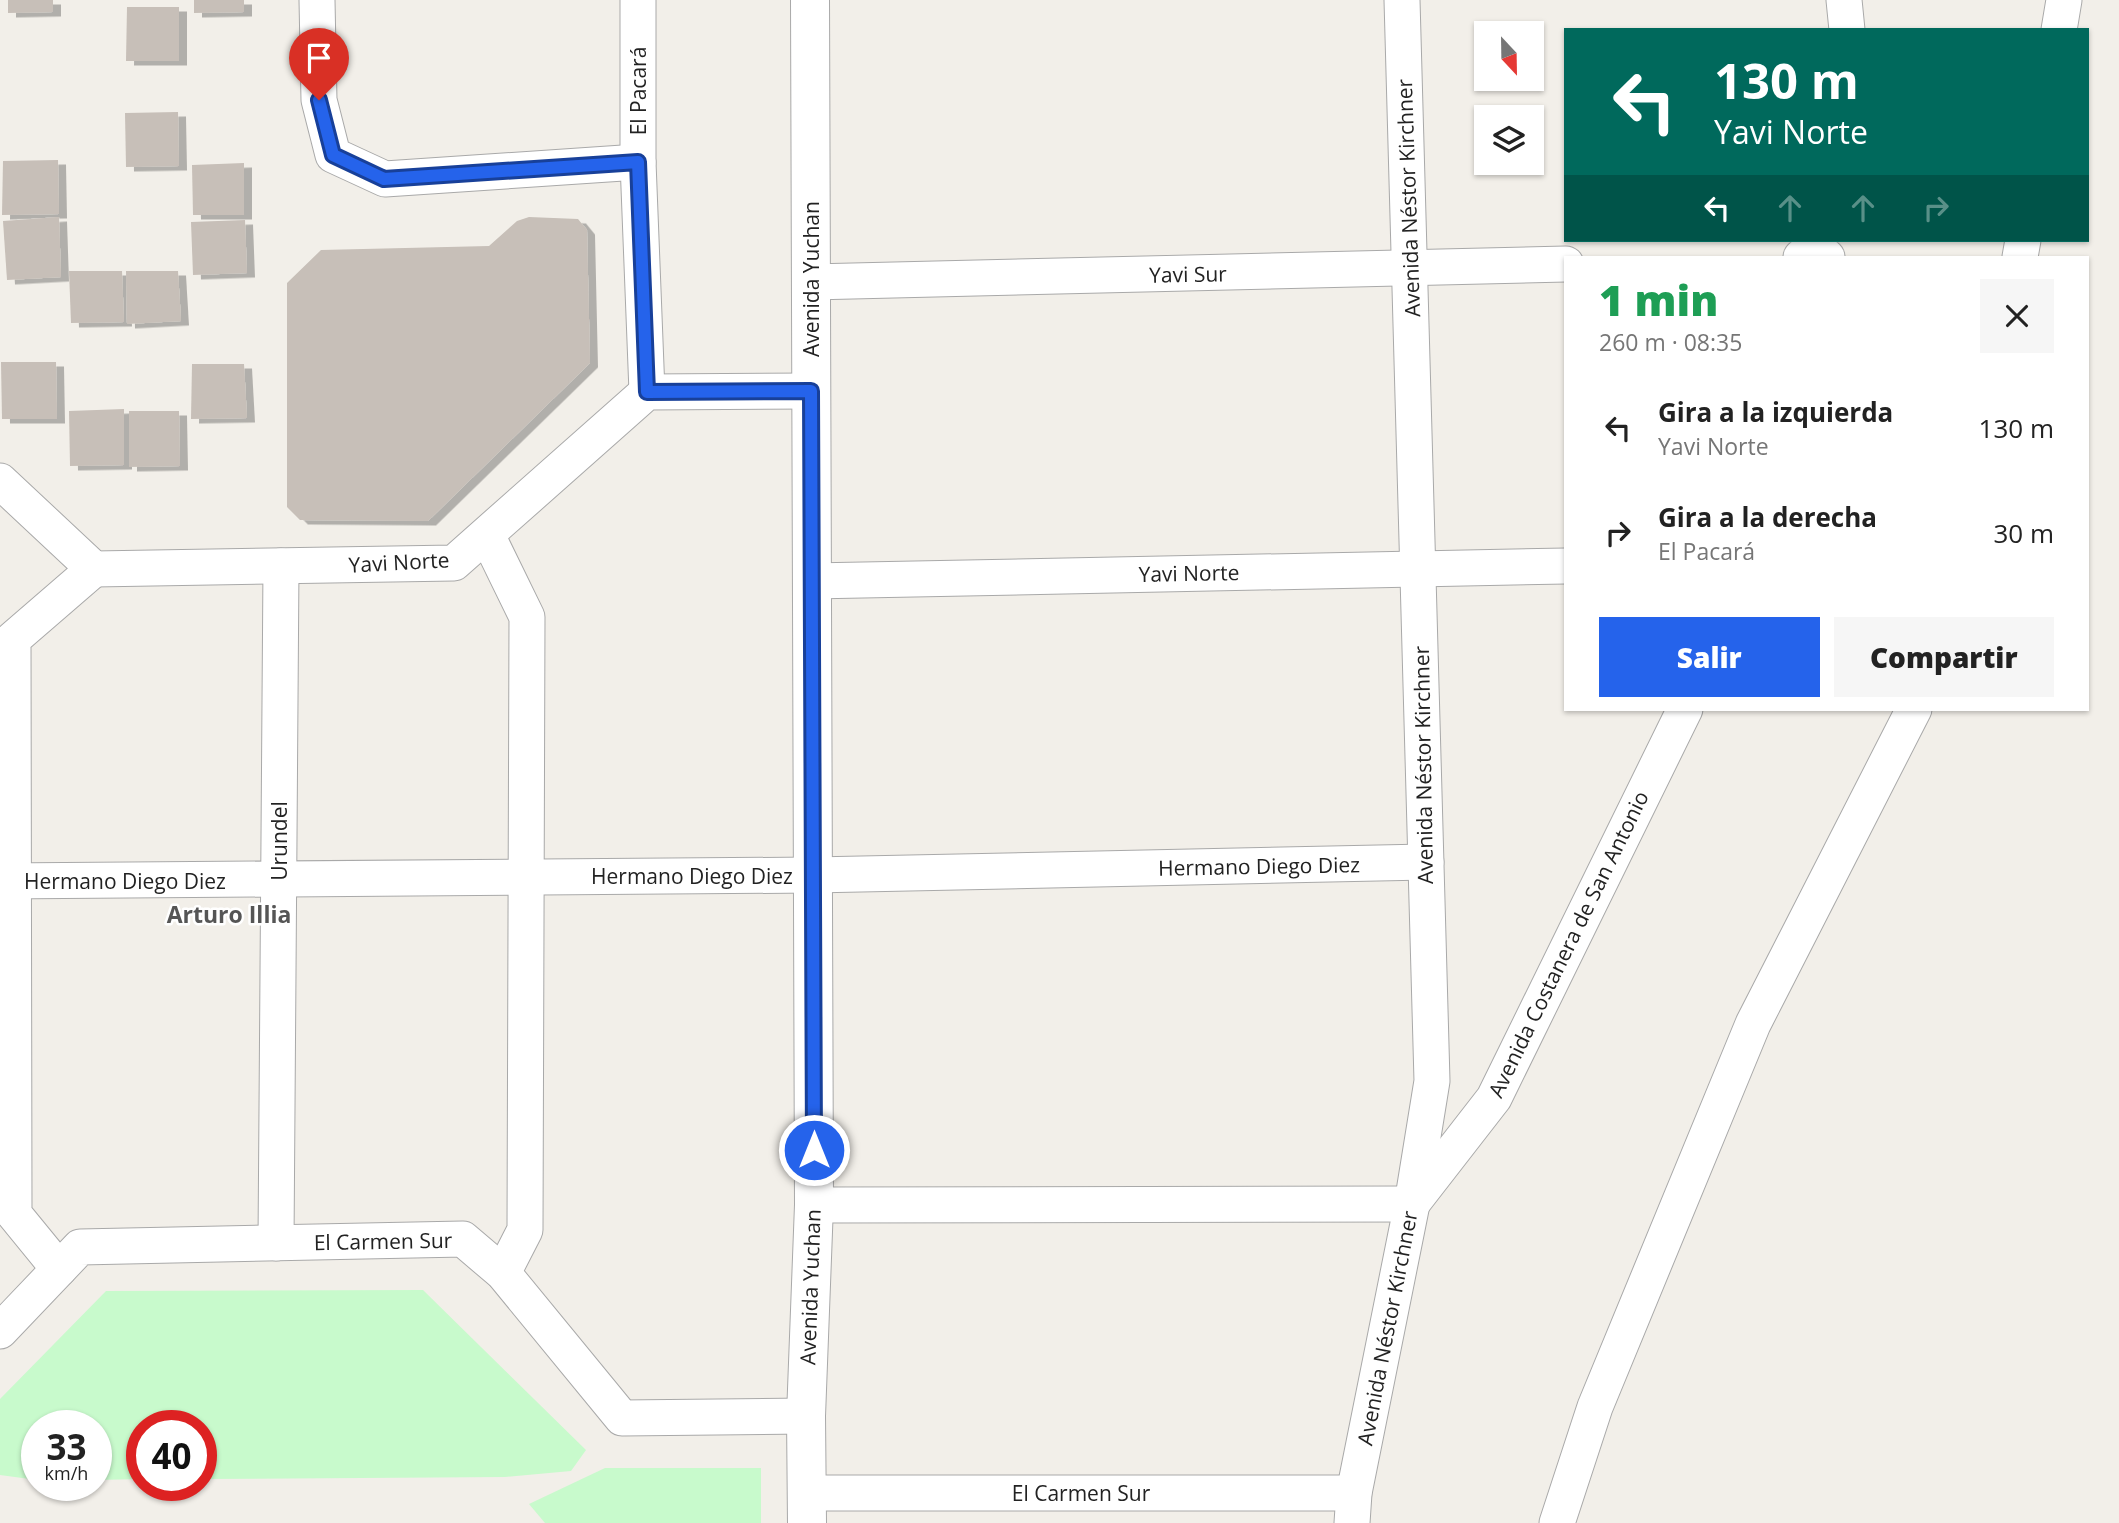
<!DOCTYPE html>
<html lang="es">
<head>
<meta charset="utf-8">
<style>
  body { margin:0; font-family:"Open Sans",sans-serif; background:#f6f6f6; color:#222; height:100vh; display:flex; flex-direction:column; font-size:26px; white-space:nowrap }
  * { box-sizing:border-box; margin:0 }
  p { font-size:23px; color:#767676 }
  .icon { flex:none; width:38px; height:38px; fill:none; stroke:currentColor; stroke-width:2; stroke-linecap:round; stroke-linejoin:round }
  .map { position:relative; flex:1; overflow:hidden }
  .side { position:absolute; left:1564px; top:256px; width:525px; height:455px; display:flex; flex-direction:column; background:#fff; border-radius:0px; box-shadow:0 2px 5px #0004 }
  .side>* { flex:none }
  .hud { position:absolute; left:1564px; top:28px; width:525px; height:214px; border-radius:0px; box-shadow:0 2px 5px #0004; background:#00695c; color:#fff; overflow:hidden }
  .needle { width:46px; rotate:158deg }
  .controls { position:absolute; left:1474px; top:21px; display:grid; gap:14px }
  .controls a { display:grid; place-items:center; width:70px; height:70px; border-radius:0px; background:#fff; box-shadow:0 2px 5px #0004; font-size:35px }
  .speed { position:absolute; left:21px; top:1410px; display:flex; gap:14px; font-size:35px; font-weight:700; text-align:center }
  .speed>* { display:grid; place-content:center; width:91px; height:91px; border-radius:50%; background:#fff; box-shadow:0 2px 5px #0004; line-height:1 }
  .speed small { font-size:18px; font-weight:400 }
  .speed .limit { border:10px solid #d22; background:#fff; color:#111 }
  .pin { position:absolute; display:grid; place-items:center; width:60px; height:60px; color:#fff; margin:-72px -30px; border-radius:50% 50% 50% 0; rotate:-45deg; box-shadow:0 0 7px #0007 }
  .pin .icon { rotate:45deg }
  .me { position:absolute; width:77px; margin:-38px; rotate:0deg; stroke-linejoin:round; filter:drop-shadow(0 0 5px #0008) }
  .turn { display:flex; align-items:center; gap:24px; height:147px; padding:0 35px; font-size:32px }
  .turn .icon { width:91px; height:91px; stroke-width:2.5 }
  .turn b { display:block; font-size:49px; line-height:60px }
  .lanes { display:flex; align-items:center; height:66px; padding:0 35px; background:#0003; justify-content:center; gap:35px; direction:ltr }
  .lanes .off { opacity:.35 }
  .round { display:grid; place-items:center; flex:none; width:74px; height:74px; border-radius:0px; background:#f6f6f6 }
  .overview { display:flex; align-items:center; justify-content:space-between; height:119px; padding:0 35px }
  h1 { font-size:42px; font-weight:800; line-height:52px; color:#1e9e55 }
  .primary-button { display:flex; gap:14px; margin-top:auto; padding:14px 35px }
  .primary-button a { flex:1; height:80px; border-radius:0px; background:#2563eb; color:#fff; font-size:28px; font-weight:800; line-height:80px; text-align:center }
  .primary-button a+a { background:#f6f6f6; color:#222 }
  ul { padding:0; list-style:none }
  li { display:flex; align-items:center; gap:21px; height:105px; padding:0 35px }
  li div { flex:1 }
  li b { display:block; font-size:26px }
  li em { font-style:normal }
  .map>svg:first-child { display:block }
</style>
</head>
<body>
<div class="map">
<svg width="2119" height="1523" viewBox="0 0 2119 1523">
  <defs>
    <filter id="shadow"><feDropShadow dx="8" dy="4.5" stdDeviation="0" flood-color="#0004"/></filter>
  </defs>
  <rect width="100%" height="100%" fill="#f2efe9"/>
  <g fill="#c8facc">
    <path d="M 423,1290 L 586,1450 L 571,1471 L 505,1477 L 201,1479 L 201,1426 L 142,1426 L 142,1479 L 96,1480 L 96,1426 L 37,1426 L 37,1480 L 0,1475 L 0,1399 L 106,1291 Z"/>
    <path d="M 605,1468 L 761,1468 L 761,1523 L 545,1523 L 529,1504 Z"/>
  </g>
  <g fill="#c7bfb8" filter="url(#shadow)">
    <path d="M 8,0 L 53,0 L 53,12 L 8,13 Z"/>
    <path d="M 194,0 L 244,0 L 244,12 L 194,13 Z"/>
    <path d="M 127,7 L 179,7 L 179,61 L 126,61 Z"/>
    <path d="M 178,112 L 179,166 L 126,167 L 125,113 Z"/>
    <path d="M 58,160 L 59,214 L 2,215 L 3,161 Z"/>
    <path d="M 244,163 L 244,215 L 193,215 L 192,165 Z"/>
    <path d="M 59,217 L 61,277 L 7,280 L 3,221 Z"/>
    <path d="M 529,217 L 578,219 L 587,230 L 590,363 L 428,521 L 300,520 L 287,507 L 287,283 L 321,250 L 489,246 L 517,221 Z"/>
    <path d="M 245,220 L 247,273 L 193,275 L 191,222 Z"/>
    <path d="M 69,271 L 122,271 L 124,322 L 71,323 Z"/>
    <path d="M 126,271 L 178,271 L 181,321 L 127,324 Z"/>
    <path d="M 1,362 L 56,362 L 57,419 L 2,419 Z"/>
    <path d="M 192,364 L 244,364 L 247,418 L 191,419 Z"/>
    <path d="M 124,409 L 124,465 L 70,466 L 69,411 Z"/>
    <path d="M 129,411 L 179,411 L 180,466 L 129,467 Z"/>
  </g>
  <g fill="none" stroke-linecap="round" stroke-linejoin="round">
    <defs>
      <g id="minor">
        <path d="M 317,0 L 319,100 L 333,155 L 385,179 L 638,162"/>
        <path d="M 638,0 L 638,162 L 647,392"/>
        <path d="M 1844,0 L 1847,30"/>
        <path d="M 2059,30 L 2064,0"/>
        <path d="M 1801,257 L 1827,257"/>
        <path d="M 2020,257 L 2023,240"/>
        <path d="M 811,282 L 1566,264"/>
        <path d="M 0,481 L 94,569 L 454,563 L 647,392 L 811,391"/>
        <path d="M 487,535 L 527,617 L 525,1230 L 503,1273"/>
        <path d="M 811,581 L 1566,566"/>
        <path d="M 0,881 L 813,875 L 1426,862"/>
        <path d="M 1414,1201 L 1494,1098 L 1685,709"/>
        <path d="M 814,1205 L 1412,1204"/>
        <path d="M 276,1243 L 281,566"/>
        <path d="M 59,1269 L 14,1214 L 13,639 L 94,569"/>
        <path d="M 0,1331 L 80,1247 L 463,1239 L 503,1273 L 622,1418 L 806,1416"/>
        <path d="M 807,1493 L 1354,1493"/>
        <path d="M 1352,1523 L 1354,1493 L 1412,1204 L 1432,1081 L 1402,0"/>
        <path d="M 1557,1523 L 1595,1407 L 1753,1024 L 1914,709"/>
      </g>
      <path id="tertiary" d="M 807,1523 L 806,1416 L 814,1205 L 810,0"/>
    </defs>
    <use href="#minor" stroke="#a9a9a9" stroke-width="37"/>
    <use href="#tertiary" stroke="#a9a9a9" stroke-width="40"/>
    <use href="#minor" stroke="#fff" stroke-width="35"/>
    <use href="#tertiary" stroke="#fff" stroke-width="38"/>
  </g>
  <g fill="none" stroke-linecap="round" stroke-linejoin="round">
    <defs>
      <path id="route" d="M 319,100 L 333,155 L 384,179 L 638,162 L 647,392 L 811,391 L 814,1150"/>
    </defs>
    <use href="#route" stroke="#184099" stroke-width="18"/>
    <use href="#route" stroke="#2563eb" stroke-width="12"/>
  </g>
  <g text-anchor="middle" dominant-baseline="central" stroke-width="5" stroke-linejoin="round" paint-order="stroke">
    <g font-size="21" fill="#222" stroke="#fff">
      <text transform="translate(638 91) rotate(-90)">El Pacará</text>
      <text transform="translate(1408 198) rotate(-92)">Avenida Néstor Kirchner</text>
      <text transform="translate(1188 274) rotate(-1)">Yavi Sur</text>
      <text transform="translate(811 279) rotate(-90)">Avenida Yuchan</text>
      <text transform="translate(399 562) rotate(-3)">Yavi Norte</text>
      <text transform="translate(1189 573) rotate(-1)">Yavi Norte</text>
      <text transform="translate(1423 765) rotate(-91)">Avenida Néstor Kirchner</text>
      <text transform="translate(279 841) rotate(-90)">Urundel</text>
      <text transform="translate(1259 866) rotate(-1)">Hermano Diego Diez</text>
      <text x="692" y="876">Hermano Diego Diez</text>
      <text x="125" y="881">Hermano Diego Diez</text>
      <text transform="translate(1568 944) rotate(-64)">Avenida Costanera de San Antonio</text>
      <text transform="translate(383 1241) rotate(-1)">El Carmen Sur</text>
      <text transform="translate(810 1287) rotate(-88)">Avenida Yuchan</text>
      <text transform="translate(1387 1328) rotate(-79)">Avenida Néstor Kirchner</text>
      <text x="1081" y="1493">El Carmen Sur</text>
    </g>
    <g font-size="23" font-weight="bold" fill="#555" stroke="#fff">
      <text x="229" y="914">Arturo Illia</text>
    </g>
  </g>
</svg>
<div class="controls">
<a><svg class="needle" viewBox="-14 -14 28 28"><path d="M0-13l5 13h-10z" fill="#e53935"/><path d="M0 13l5-13h-10z" fill="#767676"/></svg></a>
<a><svg class="icon" aria-label="layers" viewBox="0 0 24 24"><path d="M12 4l9 5-9 5-9-5zM3 14l9 5 9-5"/></svg></a>
</div>
<div class="speed"><div>33<small>km/h</small></div><div class="limit">40</div></div>
<div class="pin" style="left:319px;top:100px;background:#d93025"><svg class="icon" aria-label="arrive" viewBox="0 0 24 24"><path d="M6 21V4h12l-3 4 3 4H6"/></svg></div>
<svg class="me" style="left:814px;top:1150px" viewBox="-20 -20 40 40"><circle r="17" fill="#2563eb" stroke="#fff" stroke-width="3"/><path d="M0-11L8 9 0 5-8 9z" fill="#fff"/></svg>
<div class="hud">
<div class="turn"><svg class="icon" aria-label="left" viewBox="0 0 24 24"><path d="M17 20v-9H6M10 6l-5 5 5 5"/></svg><div><b>130 m</b>Yavi Norte</div></div>
<div class="lanes"><svg class="icon" aria-label="left" viewBox="0 0 24 24"><path d="M17 20v-9H6M10 6l-5 5 5 5"/></svg><svg class="icon off" aria-label="ahead" viewBox="0 0 24 24"><path d="M12 20V5M6 11l6-6 6 6"/></svg><svg class="icon off" aria-label="ahead" viewBox="0 0 24 24"><path d="M12 20V5M6 11l6-6 6 6"/></svg><svg class="icon off" aria-label="right" viewBox="0 0 24 24"><path d="M7 20v-9h11M14 6l5 5-5 5"/></svg></div>
</div>
<section class="side">
<div class="overview"><div><h1>1 min</h1><p>260 m · 08:35</p></div><a class="round"><svg class="icon" aria-label="close" viewBox="0 0 24 24"><path d="M6 6l12 12M18 6L6 18"/></svg></a></div>
<ul>
<li><svg class="icon" aria-label="left" viewBox="0 0 24 24"><path d="M17 20v-9H6M10 6l-5 5 5 5"/></svg><div><b>Gira a la izquierda</b><p>Yavi Norte</p></div><em>130 m</em></li>
<li><svg class="icon" aria-label="right" viewBox="0 0 24 24"><path d="M7 20v-9h11M14 6l5 5-5 5"/></svg><div><b>Gira a la derecha</b><p>El Pacará</p></div><em>30 m</em></li>
</ul>
<div class="primary-button"><a>Salir</a><a>Compartir</a></div>
</section>
</div>
</body>
</html>
